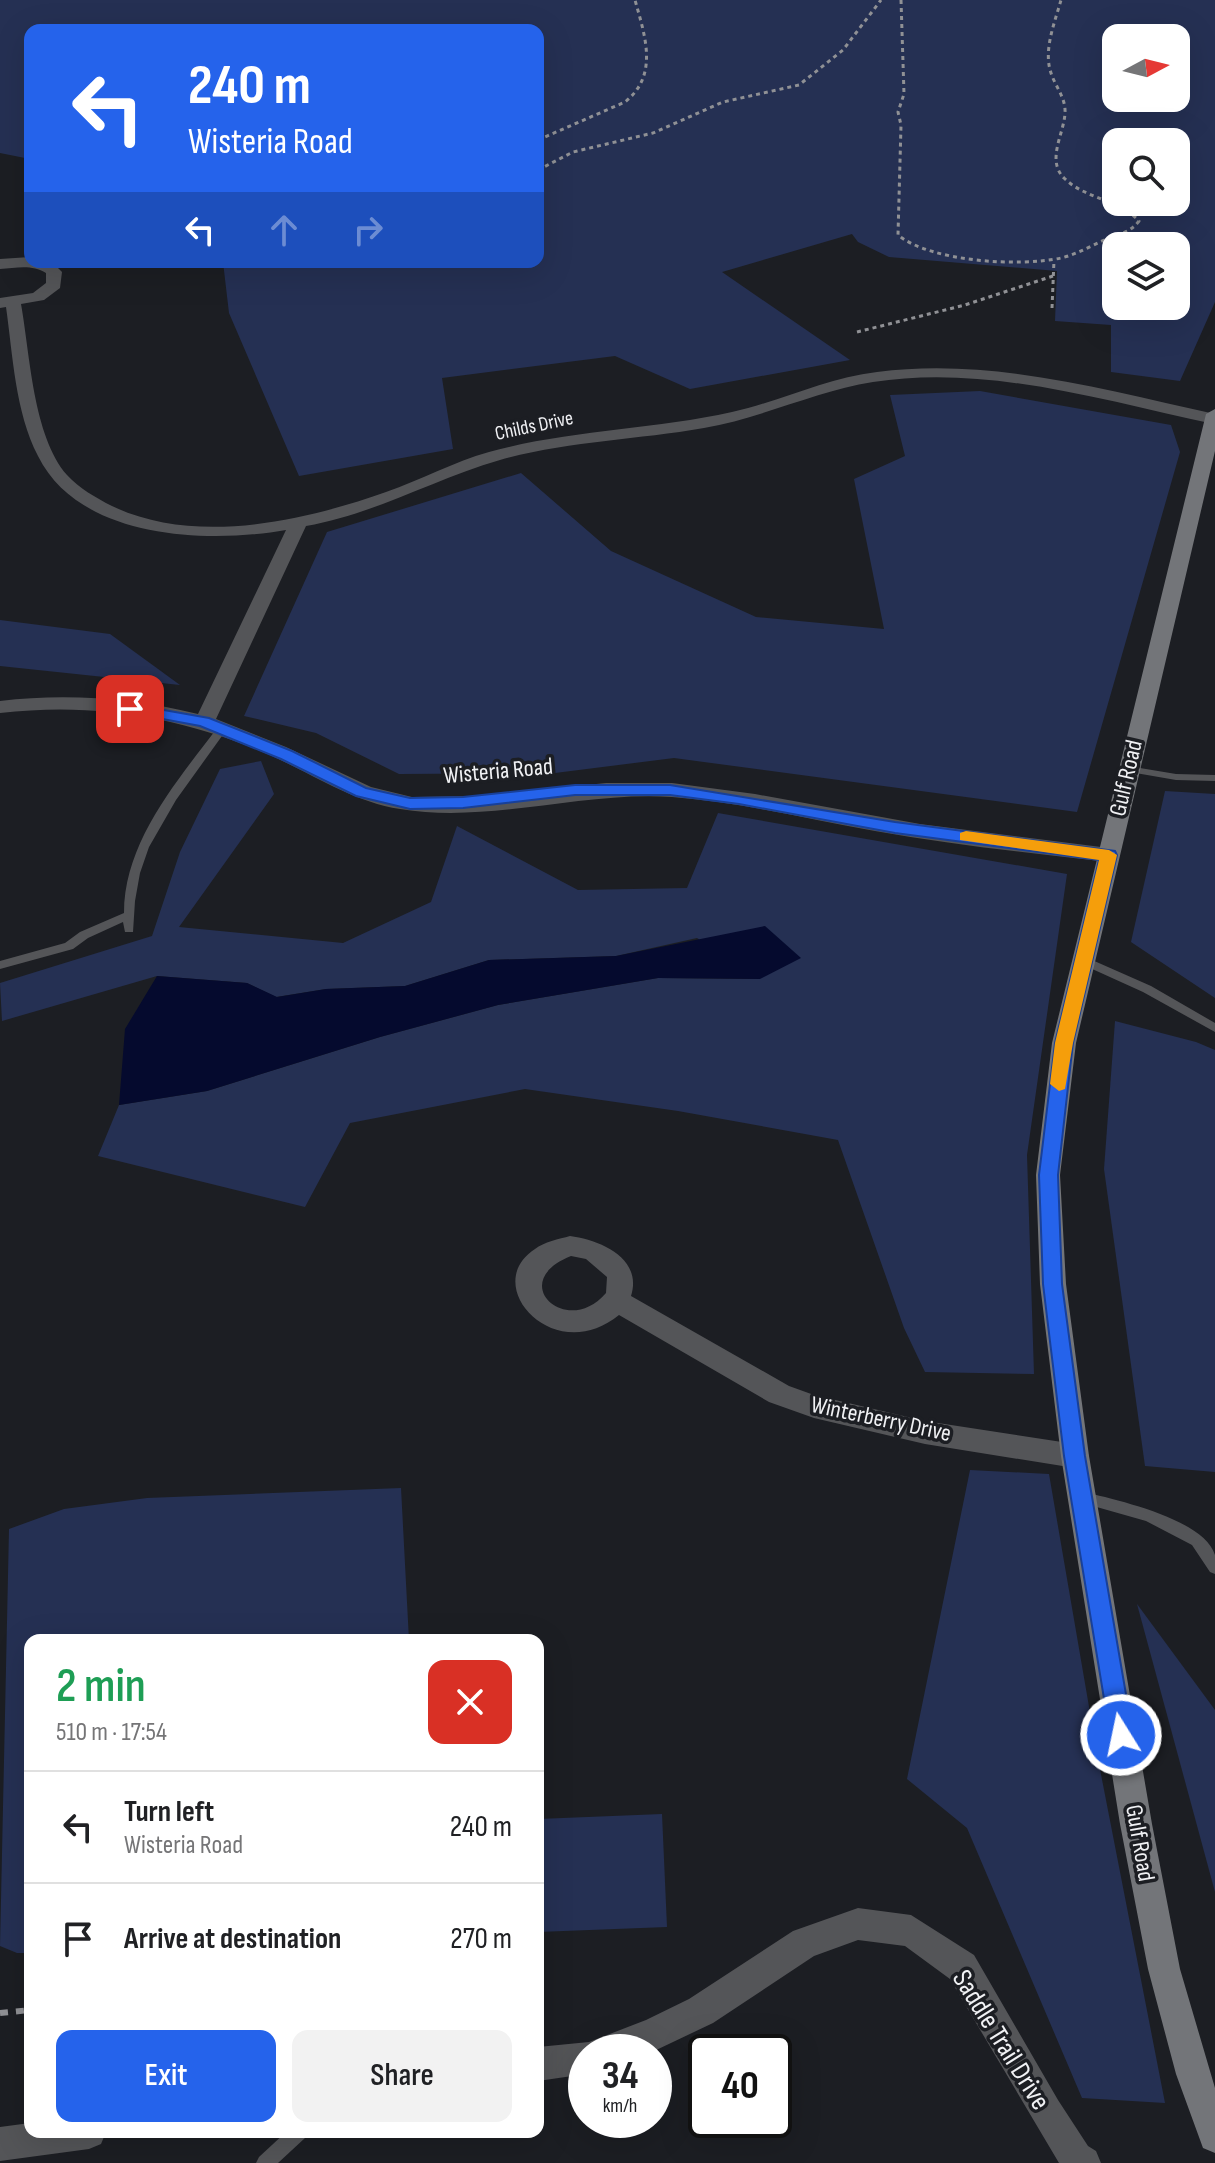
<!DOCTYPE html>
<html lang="en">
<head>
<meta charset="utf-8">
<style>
  body { margin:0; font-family:"Sofia Sans Condensed",sans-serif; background:#f2f2f2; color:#202124; height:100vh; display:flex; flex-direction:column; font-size:30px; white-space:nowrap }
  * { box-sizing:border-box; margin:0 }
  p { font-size:26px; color:#757577 }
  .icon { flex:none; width:44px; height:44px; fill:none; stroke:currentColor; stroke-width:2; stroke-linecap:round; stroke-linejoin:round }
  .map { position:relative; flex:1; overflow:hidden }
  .sheet { position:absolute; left:24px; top:1634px; width:520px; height:504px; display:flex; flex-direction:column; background:#fff; border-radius:16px; box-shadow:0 8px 32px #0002 }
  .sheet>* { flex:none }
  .banner { position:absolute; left:24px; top:24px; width:520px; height:244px; border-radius:16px; box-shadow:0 8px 32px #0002; background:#2563eb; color:#fff; overflow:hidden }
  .needle { width:52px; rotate:83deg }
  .tools { position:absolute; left:1102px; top:24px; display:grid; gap:16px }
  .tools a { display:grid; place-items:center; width:88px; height:88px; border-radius:16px; background:#fff; box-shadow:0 8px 32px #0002; font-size:40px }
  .speed { position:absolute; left:568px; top:2034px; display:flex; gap:16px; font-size:40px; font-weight:700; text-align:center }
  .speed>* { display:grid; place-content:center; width:104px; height:104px; border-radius:50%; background:#fff; box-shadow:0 8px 32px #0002; line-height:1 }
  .speed small { font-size:20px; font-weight:400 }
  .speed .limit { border:4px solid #111; border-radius:12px; background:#fff; color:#111 }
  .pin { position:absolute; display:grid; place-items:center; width:68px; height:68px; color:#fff; margin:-34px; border-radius:16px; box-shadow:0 4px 12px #0006 }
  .me { position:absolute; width:88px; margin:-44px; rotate:350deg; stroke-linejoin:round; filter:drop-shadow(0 0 6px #0008) }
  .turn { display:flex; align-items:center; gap:28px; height:168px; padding:0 32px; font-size:36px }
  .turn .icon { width:104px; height:104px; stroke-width:2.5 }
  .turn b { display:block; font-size:56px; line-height:68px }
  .lanes { display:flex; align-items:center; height:76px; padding:0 32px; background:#0003; justify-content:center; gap:40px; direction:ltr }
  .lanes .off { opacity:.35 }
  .round { display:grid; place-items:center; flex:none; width:84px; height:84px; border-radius:16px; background:#f2f2f2 }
  .head { display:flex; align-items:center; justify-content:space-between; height:136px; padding:0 32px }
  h1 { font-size:48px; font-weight:600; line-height:60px; color:#1e9e55 }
  .primary-button { display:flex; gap:16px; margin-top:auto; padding:16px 32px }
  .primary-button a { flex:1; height:92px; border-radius:16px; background:#2563eb; color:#fff; font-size:32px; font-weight:600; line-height:92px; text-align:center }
  .primary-button a+a { background:#f2f2f2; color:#202124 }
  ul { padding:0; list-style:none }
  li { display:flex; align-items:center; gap:24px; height:112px; padding:0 32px; border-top:2px solid #e0e0e0 }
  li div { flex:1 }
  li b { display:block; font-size:30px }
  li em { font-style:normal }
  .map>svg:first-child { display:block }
</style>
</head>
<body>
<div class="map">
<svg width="1215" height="2163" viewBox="0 0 1215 2163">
  <rect width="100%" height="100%" fill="#1c1e23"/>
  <g fill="#253053" fill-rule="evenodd">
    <path d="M 0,0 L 1215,0 L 1215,302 L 1180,381 L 1111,372 L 1111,325 L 1055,321 L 1057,271 L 889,257 L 858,242 L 852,234 L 722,272 L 850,360 L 690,389 L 615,356 L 442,378 L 453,449 L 299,476 L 229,313 L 223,262 L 538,262 L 538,30 L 30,30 L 30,159 L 0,153 ZM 1116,38 L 1176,38 L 1176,98 L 1116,98 ZM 1116,142 L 1176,142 L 1176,202 L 1116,202 ZM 1116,246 L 1176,246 L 1176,306 L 1116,306 Z"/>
    <path d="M 980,391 L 1171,425 L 1180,452 L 1077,812 L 674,758 L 555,773 L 399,774 L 316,733 L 244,716 L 327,532 L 521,473 L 611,551 L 756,617 L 884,629 L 854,479 L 905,456 L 890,395 Z"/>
    <path d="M 0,620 L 110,634 L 180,685 L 0,666 Z"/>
    <path d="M 261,761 L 274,794 L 179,927 L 343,943 L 431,902 L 457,826 L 578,890 L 687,888 L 718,813 L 1067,874 L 1027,1155 L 1034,1374 L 925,1372 L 904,1328 L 838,1140 L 678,1111 L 525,1089 L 350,1123 L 305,1207 L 98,1156 L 119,1105 L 207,1091 L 380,1037 L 498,1005 L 658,978 L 760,979 L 697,938 L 616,956 L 489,960 L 405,986 L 326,989 L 276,997 L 247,983 L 157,976 L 2,1021 L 0,983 L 152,936 L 180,852 L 220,769 Z"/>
    <path d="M 1165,791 L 1215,794 L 1215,998 L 1131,942 Z"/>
    <path d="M 1115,1021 L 1196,1042 L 1215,1050 L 1215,1472 L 1145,1466 L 1104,1169 Z"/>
    <path d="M 970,1470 L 1049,1474 L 1098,1759 L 1165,2103 L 1082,2098 L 967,1828 L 907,1779 Z"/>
    <path d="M 401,1488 L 409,1640 L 30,1640 L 30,1953 L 17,1953 L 0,1946 L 9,1529 L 64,1509 L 147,1498 Z"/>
    <path d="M 1137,1604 L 1215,1710 L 1215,1892 Z"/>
    <path d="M 662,1814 L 667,1927 L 538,1932 L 538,1819 Z"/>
  </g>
  <path fill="#050a2e" d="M 765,926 L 801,958 L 760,979 L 658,978 L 498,1005 L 380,1037 L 207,1091 L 119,1105 L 125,1029 L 157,976 L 247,983 L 277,997 L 326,989 L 405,986 L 489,960 L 616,956 Z"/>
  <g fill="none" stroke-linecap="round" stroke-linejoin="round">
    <g stroke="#909195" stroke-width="3" stroke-dasharray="4 4" stroke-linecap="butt">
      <path d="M 901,0 L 904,94 L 898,112 L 901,125 L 898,235 C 931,262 1020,267 1061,258 C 1078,254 1092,245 1107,239 C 1120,234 1131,232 1139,221 C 1118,199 1085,199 1064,178 C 1046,160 1064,134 1065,113 C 1066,98 1055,86 1051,73 C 1043,50 1055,22 1061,0"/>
      <path d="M 538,140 L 625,102 C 659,75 645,36 635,0"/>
      <path d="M 538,170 L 573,152 L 653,133 L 723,102 L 799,85 L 843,50 L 881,0"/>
      <path d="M 1052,308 L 1054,260"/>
      <path d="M 857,332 L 965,305 L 1053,276"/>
    </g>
    <path stroke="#909195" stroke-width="6" stroke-dasharray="8 8" stroke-linecap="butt" d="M 0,2013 L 30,2010"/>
    <g fill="#545558" fill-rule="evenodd">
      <path d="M 222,726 L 227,729 L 176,800 L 149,847 L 140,873 L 135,901 L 133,932 L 125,932 L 123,922 L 88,938 L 73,949 L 0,969 L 0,961 L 65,943 L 80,932 L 124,913 C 124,842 177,781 218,727 Z"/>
      <path d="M 1128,766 L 1176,774 L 1215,775 L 1215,781 L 1176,780 L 1124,771 L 1123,769 Z"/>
      <path d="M 1083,956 L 1151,986 L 1215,1023 L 1215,1032 L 1143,992 L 1079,963 L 1077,960 L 1079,957 Z"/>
      <path d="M 1084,1492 C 1117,1500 1204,1519 1215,1555 C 1215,1560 1215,1568 1215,1574 L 1210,1572 L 1192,1545 L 1146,1521 L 1079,1502 L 1077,1498 L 1079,1494 Z"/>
      <path d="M 286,2132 L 308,2132 L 305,2138 L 278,2163 L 256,2163 L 259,2157 Z"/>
    </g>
    <g fill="#545558" fill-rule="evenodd">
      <path d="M 30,257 L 30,262 L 54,264 L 62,272 L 60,288 L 44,300 L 21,304 C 30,354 33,436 67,475 C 79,488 96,498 112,506 C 195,546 304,521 386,492 C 421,480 453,462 489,452 C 568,430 651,430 732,412 C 781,401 827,378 877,372 C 991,357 1105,390 1215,414 L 1214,424 C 1104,401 987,364 873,382 C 816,391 762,418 704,428 C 636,440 567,441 500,460 C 434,479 375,514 306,526 L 216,719 L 286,747 L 371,787 L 412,797 L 477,796 L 606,783 L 672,783 L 755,794 L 920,824 L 1109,848 L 1117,850 L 1120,855 L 1117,860 L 1109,862 C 1031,853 952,845 875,831 C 807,819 740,802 672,797 C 581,791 489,824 400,809 C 354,802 314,775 272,756 C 183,717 96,702 0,713 L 0,701 C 66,693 134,698 198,714 L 286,530 C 206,544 79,539 38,456 C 15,411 13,356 6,307 L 0,308 L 0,298 L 33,293 L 46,283 L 46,273 C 32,264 16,268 0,269 L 0,259 Z"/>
      <path d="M 570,1236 C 600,1240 643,1258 631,1296 L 789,1386 L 814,1395 L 925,1421 L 1075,1444 L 1085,1447 L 1089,1456 L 1085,1465 L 1075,1468 L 925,1444 L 814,1418 L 769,1402 L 619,1315 C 554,1368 479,1285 535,1249 C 544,1242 559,1239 570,1236 ZM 571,1256 L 586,1259 L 607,1277 L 606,1293 C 567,1339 505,1282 571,1256 Z"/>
      <path d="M 858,1908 L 911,1915 L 974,1955 L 1058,2100 L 1088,2146 L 1096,2151 L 1101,2163 L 1059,2163 L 950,1979 L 905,1946 L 858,1940 L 814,1956 L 713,2023 L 652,2052 L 586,2052 L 586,2074 L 538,2081 L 538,2047 L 589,2042 L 646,2020 L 689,1999 L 793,1931 Z"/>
      <path d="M 30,2123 L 30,2132 L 106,2132 L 101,2144 L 89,2149 L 0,2161 L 0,2127 Z"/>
    </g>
    <path fill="#737579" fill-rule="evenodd" d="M 1215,409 L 1215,451 L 1076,1043 L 1060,1175 L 1066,1284 L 1089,1456 L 1152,1824 L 1180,1969 L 1215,2088 L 1215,2153 L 1203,2148 L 1176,2074 L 1148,1969 L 1120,1824 L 1061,1456 L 1040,1284 L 1036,1175 L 1052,1043 L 1206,414 Z"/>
  </g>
  <path fill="#2563eb" stroke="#184099" stroke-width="2" d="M 130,704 L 209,718 L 292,751 L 366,788 L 410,798 L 463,797 L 575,785 L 670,785 L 895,822 L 1115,851 L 1117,855 L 1073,1043 L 1058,1175 L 1062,1284 L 1085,1456 L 1133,1735 L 1130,1743 L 1121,1746 L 1113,1743 L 1110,1735 L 1064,1456 L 1043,1284 L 1039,1175 L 1055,1043 L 1099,860 L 895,833 L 739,804 L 670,795 L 575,795 L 463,808 L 410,809 L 356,796 L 281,759 L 200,726 L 125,712 L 125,705 Z"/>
  <path fill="#f59e0b" d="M 966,831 L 1109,850 L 1117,855 L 1073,1043 L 1065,1089 L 1059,1091 L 1050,1084 L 1055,1043 L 1099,860 L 960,840 L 960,833 Z"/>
  <g text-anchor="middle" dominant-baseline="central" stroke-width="7" stroke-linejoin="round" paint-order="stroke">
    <g font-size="20" fill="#f0f1f4" stroke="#1c1e23">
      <text transform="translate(534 426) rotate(-12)">Childs Drive</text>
    </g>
    <g font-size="24" fill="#f0f1f4" stroke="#1c1e23">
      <text transform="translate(498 771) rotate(-5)">Wisteria Road</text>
      <text transform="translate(1126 778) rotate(-77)">Gulf Road</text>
      <text transform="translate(881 1419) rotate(12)">Winterberry Drive</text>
      <text transform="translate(1140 1843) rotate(80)">Gulf Road</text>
    </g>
    <g font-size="28" fill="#f0f1f4" stroke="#1c1e23">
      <text transform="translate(1001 2040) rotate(58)">Saddle Trail Drive</text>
    </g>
  </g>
</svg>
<div class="tools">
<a><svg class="needle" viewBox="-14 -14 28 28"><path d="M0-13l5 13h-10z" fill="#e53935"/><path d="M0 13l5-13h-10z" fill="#757577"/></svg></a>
<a><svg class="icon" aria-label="search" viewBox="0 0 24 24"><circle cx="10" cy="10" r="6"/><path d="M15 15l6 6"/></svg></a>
<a><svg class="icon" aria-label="layers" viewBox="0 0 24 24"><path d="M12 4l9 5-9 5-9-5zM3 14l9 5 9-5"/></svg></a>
</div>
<div class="speed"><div>34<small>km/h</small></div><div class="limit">40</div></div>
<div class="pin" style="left:130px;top:709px;background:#d93025"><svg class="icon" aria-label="arrive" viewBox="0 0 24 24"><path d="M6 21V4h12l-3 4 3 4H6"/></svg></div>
<svg class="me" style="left:1121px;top:1735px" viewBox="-20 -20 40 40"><circle r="17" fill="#2563eb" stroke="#fff" stroke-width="3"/><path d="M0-11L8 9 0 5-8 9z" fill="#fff"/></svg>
<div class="banner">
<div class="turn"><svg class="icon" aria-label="left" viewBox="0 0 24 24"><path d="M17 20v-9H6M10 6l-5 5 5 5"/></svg><div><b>240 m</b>Wisteria Road</div></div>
<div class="lanes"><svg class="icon" aria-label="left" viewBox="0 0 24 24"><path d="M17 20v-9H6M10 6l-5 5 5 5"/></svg><svg class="icon off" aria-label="ahead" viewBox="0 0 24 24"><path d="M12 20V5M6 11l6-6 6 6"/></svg><svg class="icon off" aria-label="right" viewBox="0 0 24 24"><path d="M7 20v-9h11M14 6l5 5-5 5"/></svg></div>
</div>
<section class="sheet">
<div class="head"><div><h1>2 min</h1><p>510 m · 17:54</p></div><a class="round" style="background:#d93025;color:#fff"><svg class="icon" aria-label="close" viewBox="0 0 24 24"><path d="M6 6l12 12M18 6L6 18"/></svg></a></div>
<ul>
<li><svg class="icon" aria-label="left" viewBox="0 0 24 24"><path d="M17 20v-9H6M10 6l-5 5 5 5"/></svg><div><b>Turn left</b><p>Wisteria Road</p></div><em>240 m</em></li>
<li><svg class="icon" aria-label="arrive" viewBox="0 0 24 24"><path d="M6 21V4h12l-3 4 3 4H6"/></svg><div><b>Arrive at destination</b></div><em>270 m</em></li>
</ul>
<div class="primary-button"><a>Exit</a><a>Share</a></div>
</section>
</div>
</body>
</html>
